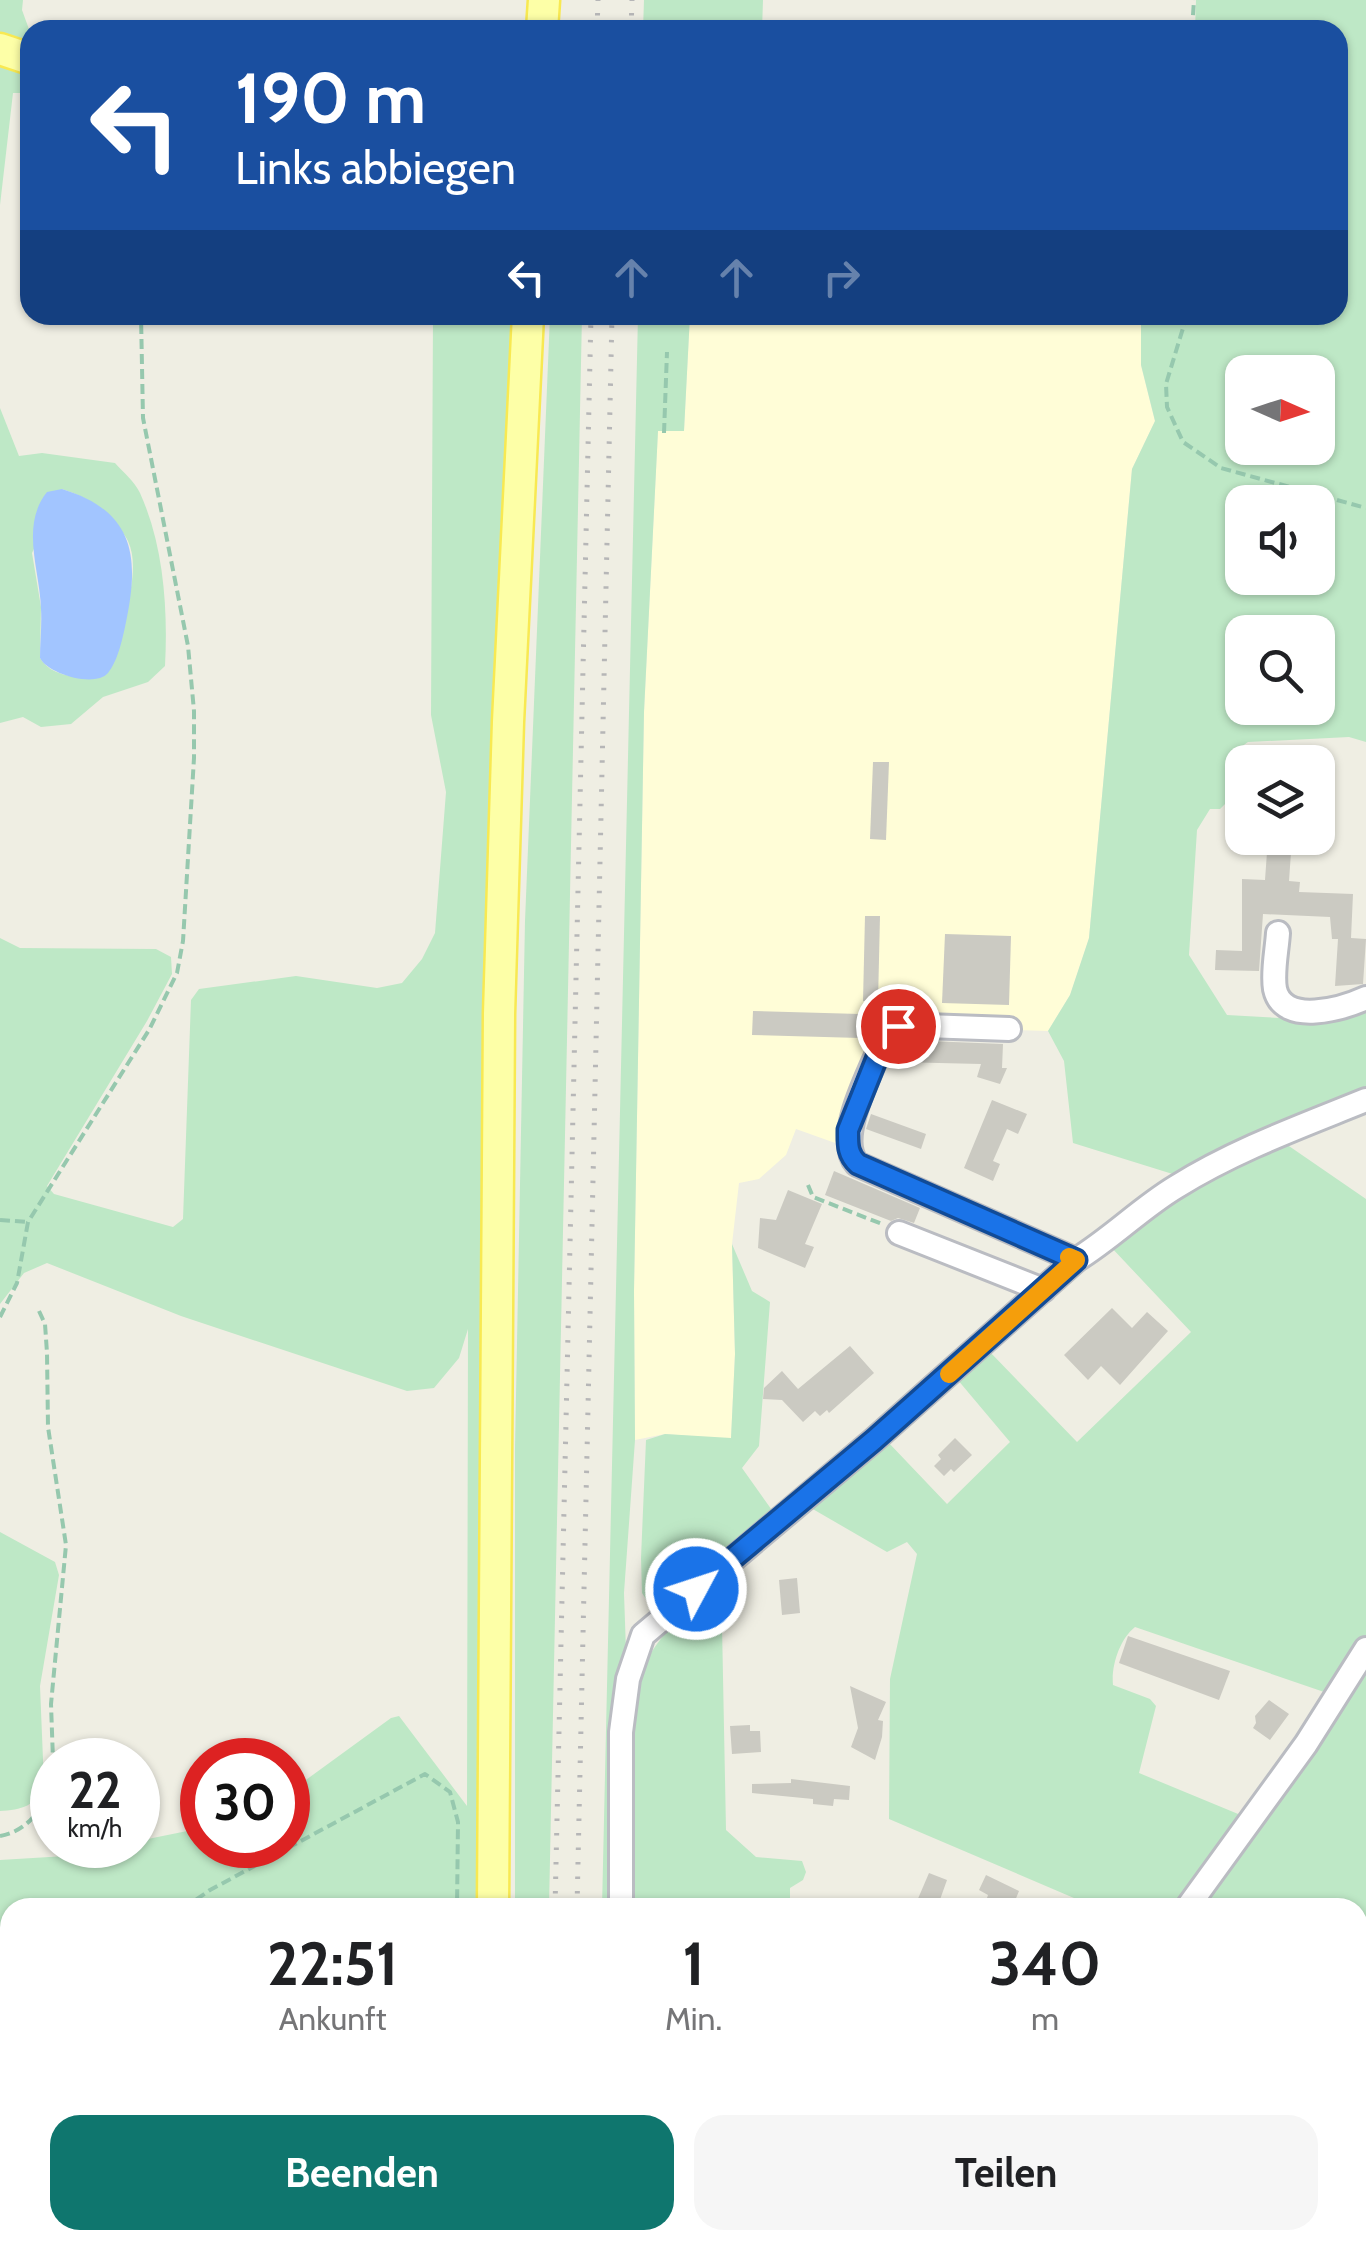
<!DOCTYPE html>
<html lang="de">
<head>
<meta charset="utf-8">
<style>
  body { margin:0; font-family:Cabin,sans-serif; background:#f6f6f6; color:#202124; height:100vh; display:flex; flex-direction:column; font-size:38px; white-space:nowrap }
  * { box-sizing:border-box; margin:0 }
  p { font-size:32px; color:#757577 }
  .icon { flex:none; width:55px; height:55px; fill:none; stroke:currentColor; stroke-width:2; stroke-linecap:round; stroke-linejoin:round }
  .map { position:relative; flex:1; overflow:hidden }
  .details { position:absolute; left:0px; top:1898px; width:1368px; height:352px; display:flex; flex-direction:column; background:#fff; border-radius:30px 30px 0 0; box-shadow:0 2px 8px #0004 }
  .details>* { flex:none }
  .top-card { position:absolute; left:20px; top:20px; width:1328px; height:305px; border-radius:30px; box-shadow:0 2px 8px #0004; background:#1a4fa0; color:#fff; overflow:hidden }
  .needle { width:65px; rotate:93deg }
  .fabs { position:absolute; left:1225px; top:355px; display:grid; gap:20px }
  .fabs a { display:grid; place-items:center; width:110px; height:110px; border-radius:20px; background:#fff; box-shadow:0 2px 8px #0004; font-size:50px }
  .speed { position:absolute; left:30px; top:1738px; display:flex; gap:20px; font-size:50px; font-weight:700; text-align:center }
  .speed>* { display:grid; place-content:center; width:130px; height:130px; border-radius:50%; background:#fff; box-shadow:0 2px 8px #0004; line-height:1 }
  .speed small { font-size:25px; font-weight:400 }
  .speed .limit { border:15px solid #d22; background:#fff; color:#111 }
  .pin { position:absolute; display:grid; place-items:center; width:85px; height:85px; color:#fff; margin:-42px; border:5px solid #fff; border-radius:50%; box-shadow:0 2px 10px #0007 }
  .me { position:absolute; width:110px; margin:-55px; rotate:50deg; stroke-linejoin:round; filter:drop-shadow(0 0 8px #0008) }
  .turn { display:flex; align-items:center; gap:35px; height:210px; padding:0 50px; font-size:45px }
  .turn .icon { width:130px; height:130px; stroke-width:2.5 }
  .turn b { display:block; font-size:70px; line-height:85px }
  .lanes { display:flex; align-items:center; height:95px; padding:0 50px; background:#0003; justify-content:center; gap:50px; direction:ltr }
  .lanes .off { opacity:.35 }
  .eta { display:flex; justify-content:space-evenly; align-items:center; height:170px; text-align:center }
  .eta b { font-size:60px; font-weight:700; line-height:70px }
  .primary-button { display:flex; gap:20px; margin-top:auto; padding:20px 50px }
  .primary-button a { flex:1; height:115px; border-radius:30px; background:#0f766e; color:#fff; font-size:40px; font-weight:700; line-height:115px; text-align:center }
  .primary-button a+a { background:#f6f6f6; color:#202124 }
  .map>svg:first-child { display:block }
</style>
</head>
<body>
<div class="map">
<svg width="1366" height="2248" viewBox="0 0 1366 2248">
  <rect width="100%" height="100%" fill="#efeee3"/>
  <path fill="#fffdd7" d="M 690,315 L 1141,315 L 1141,365 L 1155,421 L 1132,469 L 1089,938 L 1070,995 L 1048,1031 L 883,1026 L 838,1144 L 796,1129 L 786,1155 L 759,1179 L 739,1183 L 732,1244 L 735,1354 L 731,1439 L 665,1434 L 635,1440 L 634,1291 L 644,712 L 658,430 L 684,430 Z"/>
  <g fill="#bee8c6" fill-rule="evenodd">
    <path d="M 0,0 L 23,0 L 22,10 L 30,32 L 30,93 L 13,93 L 0,205 Z"/>
    <path d="M 644,0 L 763,0 L 762,30 L 643,30 Z"/>
    <path d="M 1196,0 L 1366,0 L 1366,742 L 1349,737 L 1248,742 L 1241,747 L 1226,803 L 1220,809 L 1210,809 L 1197,830 L 1189,955 L 1227,1015 L 1314,1020 L 1366,1006 L 1366,1088 L 1179,1176 L 1073,1143 L 1064,1061 L 1048,1031 L 1070,995 L 1089,938 L 1132,469 L 1155,421 L 1141,365 L 1141,315 L 1338,315 L 1338,30 L 1195,30 ZM 1242,372 L 1318,372 L 1318,448 L 1242,448 ZM 1242,502 L 1318,502 L 1318,578 L 1242,578 ZM 1242,632 L 1318,632 L 1318,708 L 1242,708 Z"/>
    <path d="M 433,315 L 512,315 L 481,1907 L 10,1908 L 10,2240 L 480,2240 L 480,2248 L 0,2248 L 0,1860 L 66,1856 L 119,1845 L 138,1845 L 138,1841 L 202,1828 L 202,1845 L 288,1845 L 288,1793 L 391,1718 L 399,1716 L 467,1806 L 468,1329 L 459,1358 L 434,1388 L 407,1391 L 181,1316 L 47,1263 L 24,1273 L 0,1304 L 0,938 L 20,948 L 156,949 L 171,957 L 172,974 L 147,1021 L 47,1186 L 54,1194 L 173,1227 L 183,1219 L 191,1000 L 199,989 L 296,976 L 377,988 L 402,983 L 422,959 L 435,933 L 446,792 L 431,715 Z"/>
    <path d="M 550,315 L 582,315 L 549,1907 L 515,1908 L 515,1449 L 525,921 Z"/>
    <path d="M 638,315 L 690,315 L 684,431 L 658,431 L 644,712 L 634,1291 L 635,1440 L 624,1593 L 626,1651 L 615,1907 L 602,1908 Z"/>
    <path d="M 0,408 L 19,456 L 42,453 L 115,463 C 123,472 135,482 140,493 C 164,546 168,610 165,666 L 148,682 L 103,697 L 71,724 L 41,727 L 23,717 L 0,723 ZM 62,489 C 83,496 100,505 114,522 C 118,528 125,534 128,541 C 145,578 114,641 102,677 C 81,677 53,679 40,658 L 41,607 L 32,553 Z"/>
    <path d="M 1286,1144 L 1366,1199 L 1366,1635 L 1327,1693 L 1135,1627 C 1120,1639 1111,1665 1113,1685 L 1150,1699 L 1156,1706 L 1139,1773 L 1243,1816 L 1174,1907 L 1095,1907 L 889,1819 L 890,1679 L 917,1554 L 907,1542 L 887,1552 L 811,1508 L 887,1441 L 947,1504 L 1010,1442 L 957,1379 L 989,1351 L 1077,1442 L 1191,1332 L 1110,1246 L 1204,1183 Z"/>
    <path d="M 732,1244 L 752,1291 L 770,1302 L 759,1446 L 742,1468 L 774,1513 L 663,1604 L 650,1605 L 642,1593 L 641,1558 L 646,1440 L 665,1434 L 731,1438 L 735,1354 Z"/>
    <path d="M 0,1532 L 55,1562 L 59,1575 L 40,1686 L 44,1784 C 37,1806 21,1810 0,1811 Z"/>
    <path d="M 721,1574 L 726,1830 L 756,1857 L 802,1861 L 806,1872 L 803,1880 L 790,1888 L 790,1907 L 628,1908 C 629,1846 621,1713 646,1662 C 663,1629 696,1601 721,1574 Z"/>
    <path d="M 1366,1665 L 1366,2193 L 1358,2203 L 1358,1908 L 1200,1908 L 1269,1815 Z"/>
    <path d="M 599,2240 L 942,2240 L 937,2248 L 600,2248 Z"/>
    <path d="M 965,2240 L 1334,2240 L 1343,2248 L 960,2248 Z"/>
  </g>
  <path fill="#a2c5ff" d="M 62,489 C 134,511 140,556 126,622 C 123,637 118,661 108,673 C 95,688 48,674 40,658 C 40,642 42,625 41,609 C 40,570 20,526 47,492 Z"/>
  <g fill="#cbcac2">
    <path d="M 873,762 L 889,762 L 886,840 L 870,839 Z"/>
    <path d="M 1268,838 L 1292,838 L 1289,881 L 1300,882 L 1299,892 L 1353,894 L 1351,938 L 1366,939 L 1363,984 L 1335,986 L 1338,939 L 1332,939 L 1330,917 L 1263,914 L 1259,971 L 1215,970 L 1216,950 L 1242,951 L 1242,879 L 1265,880 Z"/>
    <path d="M 865,916 L 880,916 L 878,1002 L 863,1001 Z"/>
    <path d="M 945,934 L 1011,936 L 1009,1005 L 942,1003 Z"/>
    <path d="M 753,1011 L 860,1014 L 860,1038 L 752,1035 Z"/>
    <path d="M 903,1040 L 1003,1044 L 1002,1068 L 1007,1068 L 1000,1084 L 977,1077 L 981,1064 L 897,1062 L 897,1048 Z"/>
    <path d="M 992,1100 L 1027,1114 L 1018,1134 L 1007,1129 L 993,1161 L 1000,1164 L 993,1181 L 964,1168 Z"/>
    <path d="M 871,1114 L 926,1134 L 921,1149 L 866,1129 Z"/>
    <path d="M 834,1171 L 920,1208 L 914,1223 L 898,1218 L 891,1221 L 825,1195 Z"/>
    <path d="M 788,1190 L 822,1204 L 805,1244 L 814,1247 L 805,1268 L 758,1248 L 760,1218 L 776,1220 Z"/>
    <path d="M 1112,1308 L 1132,1328 L 1147,1312 L 1168,1331 L 1120,1385 L 1101,1366 L 1088,1380 L 1064,1355 Z"/>
    <path d="M 850,1346 L 874,1373 L 829,1413 L 827,1410 L 820,1416 L 815,1411 L 803,1422 L 782,1400 L 763,1399 L 764,1388 L 782,1371 L 798,1389 Z"/>
    <path d="M 955,1438 L 972,1455 L 954,1472 L 951,1469 L 944,1476 L 934,1466 L 941,1459 L 938,1455 Z"/>
    <path d="M 797,1578 L 800,1613 L 782,1615 L 779,1580 Z"/>
    <path d="M 1128,1636 L 1230,1671 L 1219,1700 L 1119,1663 Z"/>
    <path d="M 850,1686 L 886,1702 L 878,1720 L 883,1721 L 882,1737 L 875,1760 L 851,1747 L 858,1728 Z"/>
    <path d="M 1269,1700 L 1289,1714 L 1270,1740 L 1253,1728 L 1256,1723 L 1255,1716 Z"/>
    <path d="M 750,1725 L 750,1731 L 760,1731 L 761,1752 L 732,1754 L 730,1726 Z"/>
    <path d="M 791,1779 L 850,1786 L 849,1800 L 834,1799 L 833,1806 L 813,1804 L 813,1799 L 752,1793 L 752,1784 L 791,1783 Z"/>
    <path d="M 929,1873 L 947,1880 L 937,1908 L 914,1908 Z"/>
    <path d="M 986,1875 L 1019,1891 L 1012,1908 L 991,1908 L 992,1904 L 986,1901 L 988,1895 L 979,1890 Z"/>
  </g>
  <g fill="none" stroke-linecap="round" stroke-linejoin="round">
    <defs>
      <g id="minor">
        <path d="M 1278,933 C 1277,950 1272,972 1275,989 C 1283,1027 1344,1008 1366,998"/>
        <path d="M 1009,1029 L 898,1025 L 886,1035 C 874,1066 833,1137 857,1164 L 1076,1260"/>
        <path d="M 899,1233 L 1043,1290"/>
        <path d="M 621,1908 L 621,1732 L 628,1679 L 643,1635 L 874,1440 L 1076,1260 C 1112,1238 1141,1208 1176,1187 C 1235,1150 1302,1126 1366,1100"/>
        <path d="M 1187,1908 L 1306,1744 L 1366,1649"/>
        <path d="M 922,2240 L 925,2248"/>
        <path d="M 1253,2240 L 1274,2248"/>
        <path d="M 950,2248 L 955,2240"/>
      </g>
      <g id="major">
        <path d="M 542,30 L 544,0"/>
        <path d="M 0,49 L 30,59"/>
        <path d="M 493,1908 L 499,1014 L 508,722 L 528,315"/>
        <path d="M 490,2240 L 490,2248"/>
      </g>
    </defs>
    <use href="#minor" stroke="#babcc2" stroke-width="28"/>
    <use href="#major" stroke="#f8e952" stroke-width="35"/>
    <g stroke="#96c8ae" stroke-width="4" stroke-dasharray="10 5" stroke-linecap="butt">
      <path d="M 1192,30 L 1194,0"/>
      <path d="M 1187,315 L 1166,384 L 1167,407 L 1183,442 L 1221,468 L 1366,508"/>
      <path d="M 664,433 L 667,352"/>
      <path d="M 808,1185 L 813,1197 L 882,1224"/>
      <path d="M 0,1220 L 28,1222"/>
      <path d="M 39,1311 L 45,1324 L 47,1353 L 48,1427 L 66,1545 L 51,1704 L 53,1760"/>
      <path d="M 0,1317 L 17,1283 L 28,1222 L 149,1030 L 177,973 L 183,941 L 194,758 L 194,711 L 188,646 L 143,418 L 141,315"/>
      <path d="M 0,1836 C 30,1831 48,1803 52,1775"/>
      <path d="M 184,1908 L 210,1890 L 425,1774 L 450,1792 L 458,1822 L 457,1908"/>
      <path d="M 0,2035 L 10,2028"/>
      <path d="M 621,2240 L 621,2248"/>
      <path d="M 454,2248 L 454,2240"/>
    </g>
    <use href="#minor" stroke="#fff" stroke-width="22"/>
    <use href="#major" stroke="#fdffa7" stroke-width="30"/>
    <g stroke="#b6b6b7" stroke-width="5" stroke-dasharray="2.5 12" stroke-linecap="butt">
      <path d="M 597,30 L 598,0"/>
      <path d="M 631,30 L 632,0"/>
      <path d="M 555,1908 L 591,315"/>
      <path d="M 577,1908 L 612,315"/>
      <path d="M 587,2240 L 587,2248"/>
      <path d="M 549,2248 L 550,2240"/>
    </g>
  </g>
  <g fill="none" stroke-linecap="round" stroke-linejoin="round">
    <defs>
      <path id="route" d="M 696,1589 L 874,1440 L 1076,1260 L 858,1164 C 847,1154 848,1144 848,1130 L 886,1035 L 898,1026"/>
    </defs>
    <use href="#route" stroke="#114b97" stroke-width="25"/>
    <use href="#route" stroke="#1a73e8" stroke-width="18"/>
    <path stroke="#f59e0b" stroke-width="18" d="M 949,1374 L 1076,1260 L 1069,1257"/>
  </g>
</svg>
<div class="fabs">
<a><svg class="needle" viewBox="-14 -14 28 28"><path d="M0-13l5 13h-10z" fill="#e53935"/><path d="M0 13l5-13h-10z" fill="#757577"/></svg></a>
<a><svg class="icon" aria-label="sound" viewBox="0 0 24 24"><path d="M4 9h4l5-4v14l-5-4H4zM17 9q2 3 0 6"/></svg></a>
<a><svg class="icon" aria-label="search" viewBox="0 0 24 24"><circle cx="10" cy="10" r="6"/><path d="M15 15l6 6"/></svg></a>
<a><svg class="icon" aria-label="layers" viewBox="0 0 24 24"><path d="M12 4l9 5-9 5-9-5zM3 14l9 5 9-5"/></svg></a>
</div>
<div class="speed"><div>22<small>km/h</small></div><div class="limit">30</div></div>
<div class="pin" style="left:898px;top:1026px;background:#d93025"><svg class="icon" aria-label="arrive" viewBox="0 0 24 24"><path d="M6 21V4h12l-3 4 3 4H6"/></svg></div>
<svg class="me" style="left:696px;top:1589px" viewBox="-20 -20 40 40"><circle r="17" fill="#1a73e8" stroke="#fff" stroke-width="3"/><path d="M0-11L8 9 0 5-8 9z" fill="#fff"/></svg>
<div class="top-card">
<div class="turn"><svg class="icon" aria-label="left" viewBox="0 0 24 24"><path d="M17 20v-9H6M10 6l-5 5 5 5"/></svg><div><b>190 m</b>Links abbiegen</div></div>
<div class="lanes"><svg class="icon" aria-label="left" viewBox="0 0 24 24"><path d="M17 20v-9H6M10 6l-5 5 5 5"/></svg><svg class="icon off" aria-label="ahead" viewBox="0 0 24 24"><path d="M12 20V5M6 11l6-6 6 6"/></svg><svg class="icon off" aria-label="ahead" viewBox="0 0 24 24"><path d="M12 20V5M6 11l6-6 6 6"/></svg><svg class="icon off" aria-label="right" viewBox="0 0 24 24"><path d="M7 20v-9h11M14 6l5 5-5 5"/></svg></div>
</div>
<section class="details">
<div class="eta">
<div><b>22:51</b><p>Ankunft</p></div>
<div><b>1</b><p>Min.</p></div>
<div><b>340</b><p>m</p></div>
</div>
<div class="primary-button"><a>Beenden</a><a>Teilen</a></div>
</section>
</div>
</body>
</html>
